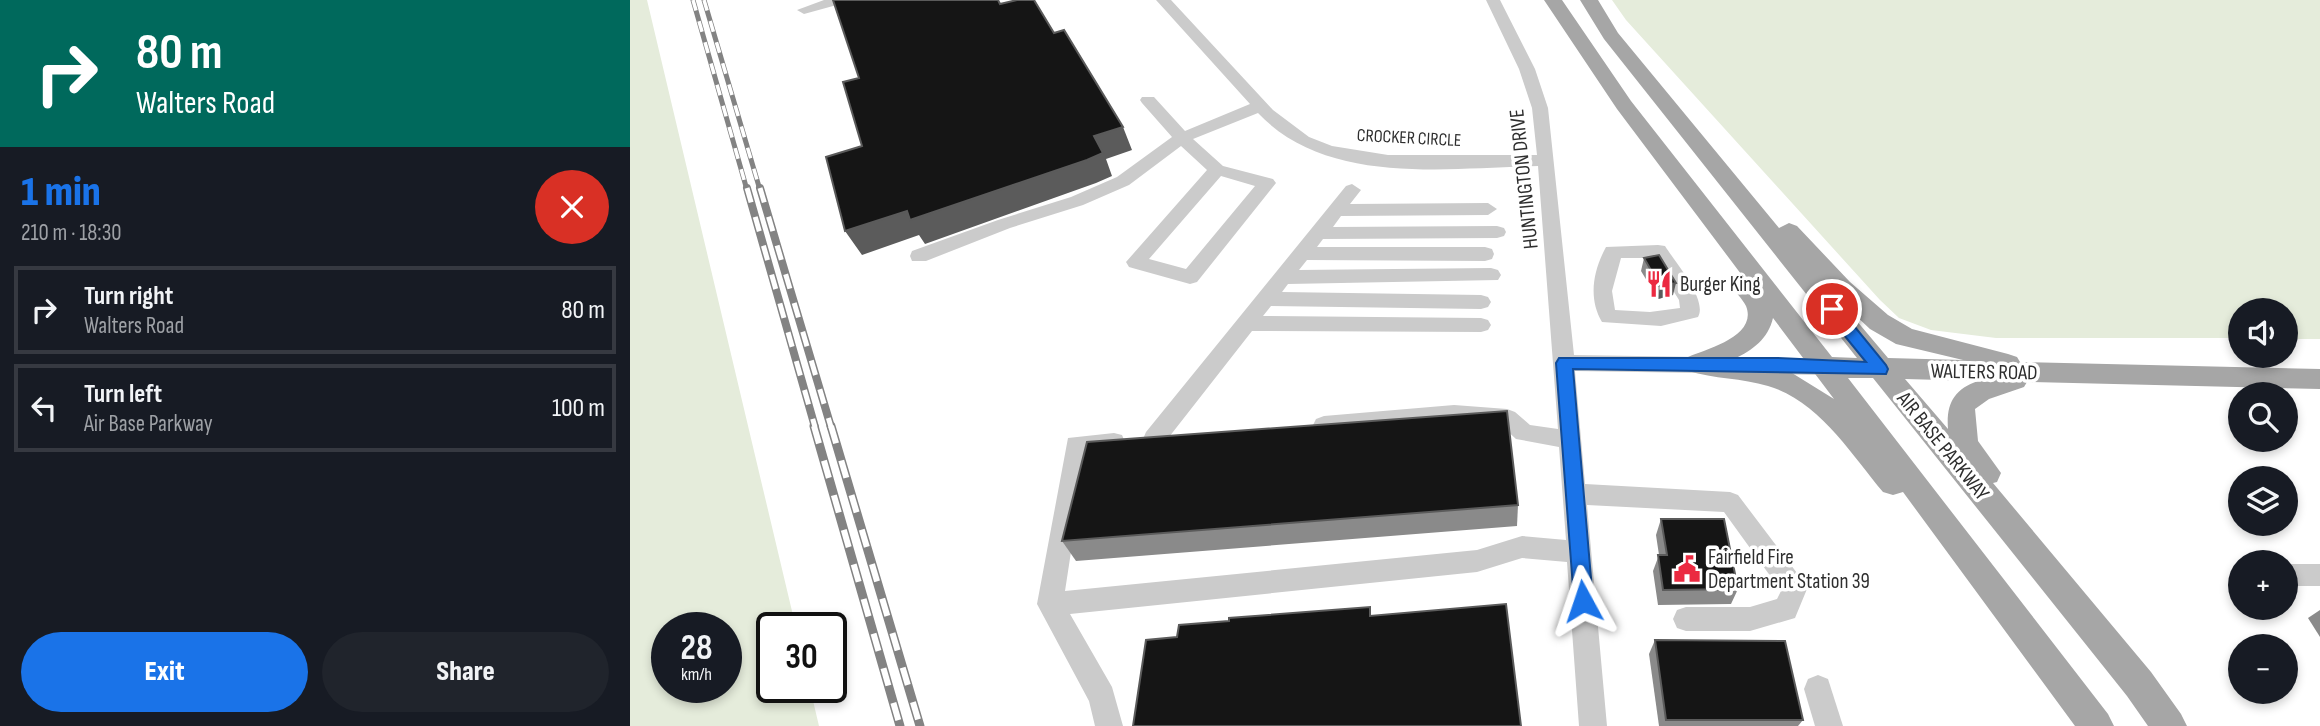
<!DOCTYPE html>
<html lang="en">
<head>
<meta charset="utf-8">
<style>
  body { margin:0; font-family:"Sofia Sans Condensed",sans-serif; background:#20242c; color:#f1f3f6; height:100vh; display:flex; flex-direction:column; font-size:26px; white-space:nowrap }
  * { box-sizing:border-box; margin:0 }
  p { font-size:23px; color:#9ea1a6 }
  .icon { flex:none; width:38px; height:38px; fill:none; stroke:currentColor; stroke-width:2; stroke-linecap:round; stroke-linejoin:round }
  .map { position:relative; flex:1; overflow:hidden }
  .drawer { display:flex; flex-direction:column; background:#171b24; width:630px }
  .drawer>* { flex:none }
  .top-card { background:#00695c; color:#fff; overflow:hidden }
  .buttons { position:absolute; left:1598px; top:298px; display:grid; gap:14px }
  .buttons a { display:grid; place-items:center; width:70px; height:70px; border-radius:50%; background:#171b24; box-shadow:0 4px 10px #0003; font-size:35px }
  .speed { position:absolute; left:21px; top:612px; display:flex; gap:14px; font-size:35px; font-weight:700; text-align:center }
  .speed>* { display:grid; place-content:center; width:91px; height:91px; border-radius:50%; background:#171b24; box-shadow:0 4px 10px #0003; line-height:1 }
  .speed small { font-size:18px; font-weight:400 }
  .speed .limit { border:4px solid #111; border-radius:10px; background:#fff; color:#111 }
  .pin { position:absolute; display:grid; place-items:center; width:60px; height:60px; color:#fff; margin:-30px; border:4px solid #fff; border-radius:50%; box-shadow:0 2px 7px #0007 }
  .me { position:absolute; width:77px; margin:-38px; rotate:355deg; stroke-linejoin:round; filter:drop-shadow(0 0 5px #0008) }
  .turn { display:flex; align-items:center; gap:24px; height:147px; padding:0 21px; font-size:32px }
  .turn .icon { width:91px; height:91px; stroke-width:2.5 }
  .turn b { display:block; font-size:49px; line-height:60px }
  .round { display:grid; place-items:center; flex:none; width:74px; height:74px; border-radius:37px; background:#20242c }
  .head { display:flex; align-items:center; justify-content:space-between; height:119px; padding:0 21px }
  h1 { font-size:42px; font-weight:800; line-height:52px; color:#1a73e8 }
  .action { display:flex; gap:14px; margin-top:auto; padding:14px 21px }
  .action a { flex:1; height:80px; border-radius:42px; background:#1a73e8; color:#fff; font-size:28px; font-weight:800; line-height:80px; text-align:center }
  .action a+a { background:#20242c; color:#f1f3f6 }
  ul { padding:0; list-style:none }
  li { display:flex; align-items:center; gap:21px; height:88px; margin:0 14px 10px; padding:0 7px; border:4px solid #363941; border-radius:0px }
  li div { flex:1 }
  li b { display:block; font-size:26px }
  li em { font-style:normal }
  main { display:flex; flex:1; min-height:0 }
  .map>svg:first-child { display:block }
</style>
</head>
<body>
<main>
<section class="drawer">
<div class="top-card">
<div class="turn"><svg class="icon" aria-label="right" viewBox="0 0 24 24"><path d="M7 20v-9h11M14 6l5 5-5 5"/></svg><div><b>80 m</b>Walters Road</div></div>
</div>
<div class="head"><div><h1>1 min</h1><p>210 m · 18:30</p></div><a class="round" style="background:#d93025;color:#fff"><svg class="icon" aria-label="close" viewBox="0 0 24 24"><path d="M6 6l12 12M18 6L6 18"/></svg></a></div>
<ul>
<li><svg class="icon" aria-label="right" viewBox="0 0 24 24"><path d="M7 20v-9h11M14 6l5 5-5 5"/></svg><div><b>Turn right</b><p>Walters Road</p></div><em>80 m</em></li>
<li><svg class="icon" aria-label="left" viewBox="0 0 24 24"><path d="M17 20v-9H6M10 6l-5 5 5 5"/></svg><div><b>Turn left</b><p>Air Base Parkway</p></div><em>100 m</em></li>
</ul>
<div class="action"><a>Exit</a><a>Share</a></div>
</section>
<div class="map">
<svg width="1690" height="726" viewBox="0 0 1690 726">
  <rect width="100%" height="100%" fill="#fff"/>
  <g fill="#e5ecdb" fill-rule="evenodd">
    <path d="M 0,0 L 17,0 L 166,628 L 142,628 L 142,688 L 180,688 L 189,726 L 0,726 ZM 37,628 L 96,628 L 96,688 L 37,688 Z"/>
    <path d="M 982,0 L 1690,0 L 1690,339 L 1656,339 L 1656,310 L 1610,310 L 1610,338 L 1366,338 L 1301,330 L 1269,318 L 1250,300 L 996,20 Z"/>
  </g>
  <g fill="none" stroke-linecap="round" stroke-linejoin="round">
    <g fill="#cbcbcb" fill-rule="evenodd">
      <path d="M 194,0 L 216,0 L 214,3 L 174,14 L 167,10 Z"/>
      <path d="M 526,0 L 541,0 L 643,110 L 679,137 L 702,146 L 758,155 L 907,155 L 902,108 L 889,69 L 856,0 L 870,0 L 905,69 L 918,108 L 944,355 L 1195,359 L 1202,361 L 1206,367 L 1202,373 L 1195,375 L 945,371 L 955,484 L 1100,492 L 1108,495 L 1173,581 L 1177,589 L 1165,618 L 1120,631 L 1056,631 L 1047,628 L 1043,619 L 1047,610 L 1056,607 L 1120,607 L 1147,599 L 1151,591 L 1094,512 L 957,505 L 977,726 L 949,726 L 937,562 L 892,558 L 847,572 L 440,614 L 482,687 L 493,726 L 465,726 L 459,701 L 407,604 L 438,438 L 484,433 L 492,435 L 495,442 L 492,449 L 456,454 L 435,591 L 847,550 L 892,536 L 936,540 L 929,447 L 886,439 L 872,426 L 824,423 L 694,434 L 686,431 L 683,425 L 686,419 L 694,416 L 824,405 L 877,409 L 885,412 L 900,425 L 928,429 L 908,166 C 817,168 697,186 628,113 L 563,139 L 593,166 L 643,179 L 646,183 L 567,282 L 560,284 L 506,269 L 499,267 L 496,262 L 577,170 L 551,146 L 499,185 L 453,205 L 380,228 L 296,261 L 282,261 L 280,256 L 282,251 L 368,220 L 441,197 L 487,177 L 542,137 L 512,103 L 510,100 L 512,97 L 524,97 L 555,131 L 620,104 ZM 591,176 L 625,186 L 556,269 L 519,259 Z"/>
      <path d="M 722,184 L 731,190 L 720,204 L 858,203 L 867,209 L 858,215 L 711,216 L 703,227 L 867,226 L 874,228 L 876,232 L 874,236 L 867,238 L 693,239 L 687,247 L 855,247 L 862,249 L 864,254 L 862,259 L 855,261 L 677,260 L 669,270 L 861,268 L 868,270 L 871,275 L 868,280 L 658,284 L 652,292 L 851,295 L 858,297 L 861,302 L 858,307 L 851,309 L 641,306 L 633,316 L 851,318 L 858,320 L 861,325 L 858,330 L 851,332 L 622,331 L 532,446 L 524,448 L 516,446 L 513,439 L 516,432 L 716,186 Z"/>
      <path d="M 1028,245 L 1035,246 C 1045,262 1078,300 1068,317 L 1031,326 L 972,322 C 958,298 963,271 976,247 ZM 991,258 L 1023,258 L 1049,300 L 1050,308 L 1020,312 L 985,310 L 982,291 Z"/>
      <rect x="1656" y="564" width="34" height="22"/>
      <path d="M 1188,675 L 1198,679 L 1213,726 L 1185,726 L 1174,689 L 1178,679 Z"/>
    </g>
    <path fill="#a6a6a6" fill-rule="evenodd" d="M 914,0 L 932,0 L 1001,101 L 1202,357 L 1227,358 L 974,39 L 950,0 L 968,0 L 988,33 L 1149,228 L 1159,223 L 1167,226 L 1220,282 L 1258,315 L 1282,329 L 1378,354 L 1387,357 L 1390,362 L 1690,369 L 1690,389 L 1397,382 L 1394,387 L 1359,399 L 1345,409 L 1348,441 L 1371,473 L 1367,482 L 1363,483 L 1521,672 L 1551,714 L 1557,726 L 1518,726 L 1497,696 L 1243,378 L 1218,378 L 1478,714 L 1484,726 L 1445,726 L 1273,492 L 1263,495 L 1253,492 C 1222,455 1188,400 1138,386 C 1112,378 1084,379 1058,371 L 1054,364 L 1058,357 C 1077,349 1128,336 1116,306 C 1112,298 1104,291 1099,283 L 1102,277 L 1111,274 L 987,109 ZM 1210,301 L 1240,329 L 1266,344 L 1333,360 L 1258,358 ZM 1143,318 L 1204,399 L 1162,373 L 1104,359 C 1123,350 1138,339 1143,318 ZM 1275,379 L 1348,381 C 1324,389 1316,404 1318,429 Z"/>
    <defs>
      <g id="rail-far2">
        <path d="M 63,0 L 117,190"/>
        <path d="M 74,0 L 130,190"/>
      </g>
      <g id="rail-far1">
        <path d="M 117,188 L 185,427"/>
        <path d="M 130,188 L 201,427"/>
      </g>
      <g id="rail">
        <path d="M 184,426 L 270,726"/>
        <path d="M 201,426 L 290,726"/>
      </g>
    </defs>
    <use href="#rail-far2" stroke="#838383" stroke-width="5"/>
    <use href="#rail-far1" stroke="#838383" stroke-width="8"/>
    <use href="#rail" stroke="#838383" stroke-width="9"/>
    <use href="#rail-far2" stroke="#fff" stroke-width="3.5" stroke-dasharray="11" stroke-linecap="butt"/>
    <use href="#rail-far1" stroke="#fff" stroke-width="5" stroke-dasharray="15" stroke-linecap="butt"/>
    <use href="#rail" stroke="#fff" stroke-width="6" stroke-dasharray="18" stroke-linecap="butt"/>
  </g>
  <g fill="#8a8a8a">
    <path d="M 1014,258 L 1043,295 L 1028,299 L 1011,271 Z"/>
    <path d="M 888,505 L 887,526 L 446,561 L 432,541 Z"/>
    <path d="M 1031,519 L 1108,589 L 1101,604 L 1028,605 L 1023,571 L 1029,555 L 1026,535 Z"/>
    <path d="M 1690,610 L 1690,637 L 1678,618 Z"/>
    <path d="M 1025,640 L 1173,720 L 1168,726 L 1029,726 L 1019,654 Z"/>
  </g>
  <g fill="#5b5b5b">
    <path d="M 493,127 L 502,150 L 476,159 L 482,176 L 466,183 L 295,244 L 289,235 L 232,255 L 215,231 L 277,211 L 464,136 Z"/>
    <path d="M 1046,283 L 1043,295 L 1028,299 L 1030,286 Z"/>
  </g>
  <g fill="#151515" stroke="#5b5b5b" stroke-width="2">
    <path d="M 203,0 L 368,0 L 370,4 L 387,0 L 404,0 L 424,33 L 434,30 L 493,127 L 464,136 L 473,153 L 457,160 L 280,220 L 277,211 L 215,231 L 196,157 L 232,146 L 213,82 L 229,78 Z"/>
    <path d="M 1029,255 L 1046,283 L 1030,286 L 1014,258 Z"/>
    <path d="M 877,411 L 888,505 L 432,541 L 457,442 Z"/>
    <path d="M 1031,519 L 1094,519 L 1108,589 L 1033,590 L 1028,555 L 1037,555 Z"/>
    <path d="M 876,604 L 891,726 L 503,726 L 516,640 L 547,637 L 549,625 L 599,621 L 599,618 L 740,607 L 740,616 Z"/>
    <path d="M 1025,640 L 1155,641 L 1173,720 L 1036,720 Z"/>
  </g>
  <path fill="#1a73e8" stroke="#114b97" stroke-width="2" d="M 1202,304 L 1207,305 L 1256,365 L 1258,369 L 1256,374 L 943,369 L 963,601 L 960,608 L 953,610 L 946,608 L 944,601 L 926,363 L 929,358 L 1148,358 L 1236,362 L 1196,313 L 1194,309 Z"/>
  <defs>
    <symbol id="restaurant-bare" viewBox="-9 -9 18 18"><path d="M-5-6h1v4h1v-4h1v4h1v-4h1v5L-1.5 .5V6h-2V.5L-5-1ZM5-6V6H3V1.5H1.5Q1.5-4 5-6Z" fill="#eb2a41" stroke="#fff" stroke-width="2.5" paint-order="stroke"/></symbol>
    <symbol id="civic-bare" viewBox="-9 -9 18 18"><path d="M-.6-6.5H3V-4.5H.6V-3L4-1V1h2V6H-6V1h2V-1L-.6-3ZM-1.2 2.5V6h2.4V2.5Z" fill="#eb2a41" stroke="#fff" stroke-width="2.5" paint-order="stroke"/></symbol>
  </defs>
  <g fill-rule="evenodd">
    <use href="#restaurant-bare" x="1010" y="265" width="38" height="38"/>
    <use href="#civic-bare" x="1038" y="550" width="38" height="38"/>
  </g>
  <g text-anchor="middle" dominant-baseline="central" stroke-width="7" stroke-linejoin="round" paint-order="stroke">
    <g font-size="18" fill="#2e2e2e" stroke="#fff">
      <text transform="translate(779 138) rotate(3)">CROCKER CIRCLE</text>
    </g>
    <g font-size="21" fill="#2e2e2e" stroke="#fff">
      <text transform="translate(894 179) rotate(-96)">HUNTINGTON DRIVE</text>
      <text transform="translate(1354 372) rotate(1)">WALTERS ROAD</text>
      <text transform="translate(1313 446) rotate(51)">AIR BASE PARKWAY</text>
    </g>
    <g font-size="21" fill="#2e2e2e" stroke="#fff" text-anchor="start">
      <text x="1050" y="284">Burger King</text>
      <text x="1078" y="557">Fairfield Fire<tspan x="1078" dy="24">Department Station 39</tspan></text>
    </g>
  </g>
</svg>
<div class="buttons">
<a><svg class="icon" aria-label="sound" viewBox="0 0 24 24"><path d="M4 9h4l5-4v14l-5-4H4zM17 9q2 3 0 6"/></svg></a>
<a><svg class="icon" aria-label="search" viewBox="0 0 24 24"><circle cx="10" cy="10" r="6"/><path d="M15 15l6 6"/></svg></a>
<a><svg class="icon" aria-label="layers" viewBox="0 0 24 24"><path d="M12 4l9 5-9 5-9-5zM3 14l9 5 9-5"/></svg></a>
<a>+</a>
<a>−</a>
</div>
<div class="speed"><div>28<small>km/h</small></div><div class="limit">30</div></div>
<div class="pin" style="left:1202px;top:309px;background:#d93025"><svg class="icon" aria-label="arrive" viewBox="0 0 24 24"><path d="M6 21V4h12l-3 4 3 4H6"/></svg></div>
<svg class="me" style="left:953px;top:601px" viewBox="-20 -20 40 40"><path d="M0-17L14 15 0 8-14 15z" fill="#1a73e8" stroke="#fff" stroke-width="4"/></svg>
</div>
</main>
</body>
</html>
